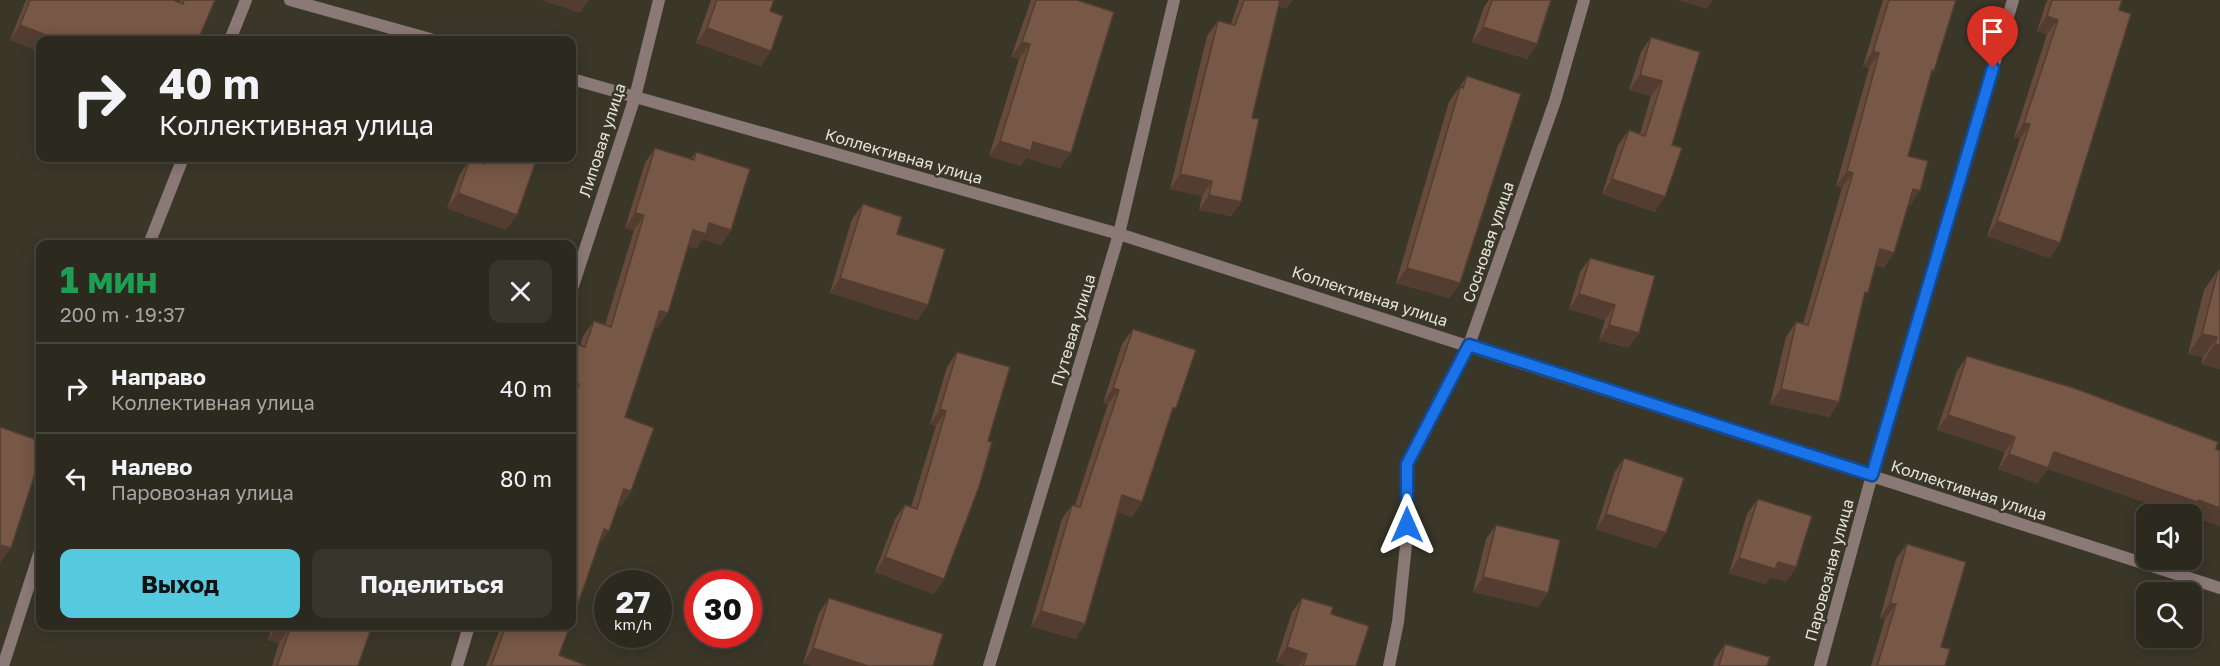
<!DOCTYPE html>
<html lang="ru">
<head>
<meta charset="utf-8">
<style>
  body { margin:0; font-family:"Golos Text",sans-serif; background:#38352c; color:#f1f3f6; height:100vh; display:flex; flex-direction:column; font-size:22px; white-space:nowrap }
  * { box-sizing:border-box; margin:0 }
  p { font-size:20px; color:#a6a6a4 }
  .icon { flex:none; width:33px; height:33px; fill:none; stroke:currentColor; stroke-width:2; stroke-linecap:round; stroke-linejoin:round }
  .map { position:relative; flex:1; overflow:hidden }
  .drawer { position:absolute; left:36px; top:240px; width:540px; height:390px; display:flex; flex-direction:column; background:#2c291f; border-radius:12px; box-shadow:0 3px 15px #0003,0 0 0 2px #48453d }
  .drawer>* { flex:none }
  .banner { position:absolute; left:36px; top:36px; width:540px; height:126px; border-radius:12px; box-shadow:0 3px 15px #0003,0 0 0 2px #48453d; background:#2c291f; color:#f1f3f6; overflow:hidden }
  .controls { position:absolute; left:2136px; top:504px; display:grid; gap:12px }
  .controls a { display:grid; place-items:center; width:66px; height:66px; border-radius:12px; background:#2c291f; box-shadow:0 3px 15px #0003,0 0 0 2px #48453d; font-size:30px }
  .speed { position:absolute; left:594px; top:570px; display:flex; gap:12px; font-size:30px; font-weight:700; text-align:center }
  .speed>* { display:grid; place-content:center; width:78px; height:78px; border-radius:50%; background:#2c291f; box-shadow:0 3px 15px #0003,0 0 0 2px #48453d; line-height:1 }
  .speed small { font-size:15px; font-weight:400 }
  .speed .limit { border:9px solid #d22; background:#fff; color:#111 }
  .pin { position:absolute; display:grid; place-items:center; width:51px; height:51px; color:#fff; margin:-62px -26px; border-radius:50% 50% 50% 0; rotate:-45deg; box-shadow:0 0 6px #0007 }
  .pin .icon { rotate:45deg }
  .me { position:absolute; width:66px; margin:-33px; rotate:0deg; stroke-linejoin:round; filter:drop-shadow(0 0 4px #0008) }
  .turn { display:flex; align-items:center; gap:21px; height:126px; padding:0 24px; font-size:27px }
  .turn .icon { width:78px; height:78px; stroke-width:2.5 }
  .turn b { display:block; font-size:42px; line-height:51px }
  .round { display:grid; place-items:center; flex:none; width:63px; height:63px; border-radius:12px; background:#38352c }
  .headline { display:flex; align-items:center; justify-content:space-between; height:102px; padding:0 24px }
  h1 { font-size:36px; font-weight:700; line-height:45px; color:#1e9e55 }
  .button { display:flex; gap:12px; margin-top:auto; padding:12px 24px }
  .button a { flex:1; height:69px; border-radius:12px; background:#55cadf; color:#111; font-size:24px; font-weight:700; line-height:69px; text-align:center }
  .button a+a { background:#38352c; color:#f1f3f6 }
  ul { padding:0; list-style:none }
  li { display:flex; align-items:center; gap:18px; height:90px; padding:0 24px; border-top:2px solid #48453d }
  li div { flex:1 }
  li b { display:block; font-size:22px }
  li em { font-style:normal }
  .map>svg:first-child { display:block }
</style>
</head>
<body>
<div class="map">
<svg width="2220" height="666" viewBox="0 0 2220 666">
  <rect width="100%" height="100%" fill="#3a3729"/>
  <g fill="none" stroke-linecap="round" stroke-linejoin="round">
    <g stroke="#8b7976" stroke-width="12">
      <path d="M 290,0 L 434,40"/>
      <path d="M 230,40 L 246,0"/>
      <path d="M 572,79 L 1119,234 L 2220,588"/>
      <path d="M 149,244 L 183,158"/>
      <path d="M 572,289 L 635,97 L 659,0"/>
      <path d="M 3,666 L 40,551"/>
      <path d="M 457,666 L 469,626"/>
      <path d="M 989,666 L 1119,234 L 1174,0"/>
      <path d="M 1389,666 L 1398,622 L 1406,545 L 1407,464 L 1469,345 L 1555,101 L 1584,0"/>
      <path d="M 1820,666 L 1872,475 L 2013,0"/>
    </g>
  </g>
  <g fill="#664b3c">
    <path d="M 26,0 L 173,0 L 179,2 L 181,0 L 215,0 L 40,40 L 40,52 L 10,40 Z"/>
    <path d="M 711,0 L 774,0 L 770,11 L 761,66 L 696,43 Z"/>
    <path d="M 1031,0 L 1077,0 L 1060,168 L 1026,158 L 1021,166 L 989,156 L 1019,59 L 1011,57 Z"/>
    <path d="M 1239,0 L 1292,0 L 1286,9 L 1279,6 L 1252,118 L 1241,202 L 1231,216 L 1199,210 L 1202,196 L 1170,189 L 1207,36 L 1218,21 L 1231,24 Z"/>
    <path d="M 1489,0 L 1551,0 L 1537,44 L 1527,59 L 1472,42 L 1484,7 Z"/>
    <path d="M 1882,0 L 1956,0 L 1930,76 L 1908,156 L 1910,206 L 1908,205 L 1884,268 L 1876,265 L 1863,299 L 1839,402 L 1829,417 L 1770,404 L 1786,337 L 1796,322 L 1803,324 L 1842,188 L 1836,186 L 1869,68 L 1863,66 L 1883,0 Z"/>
    <path d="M 2048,0 L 2122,0 L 2050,258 L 1987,236 L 2020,139 L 2014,137 L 2047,34 L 2037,31 L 2046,3 Z"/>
    <path d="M 1651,37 L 1700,52 L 1672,145 L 1655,212 L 1602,194 L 1618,145 L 1629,130 L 1640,134 L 1651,96 L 1629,90 L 1641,52 Z"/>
    <path d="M 1467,76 L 1460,283 L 1449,298 L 1396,283 L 1449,102 Z"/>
    <path d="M 655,148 L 691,159 L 696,152 L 731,230 L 721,245 L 702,239 L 696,249 L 688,246 L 657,328 L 655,328 L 625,417 L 631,491 L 621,506 L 618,505 L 598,545 L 572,621 L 572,343 L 580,345 L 583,336 L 594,321 L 605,325 L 634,230 L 625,228 L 645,163 Z"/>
    <path d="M 482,158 L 537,158 L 506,230 L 447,208 L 460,174 L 470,159 L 480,163 Z"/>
    <path d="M 863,204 L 928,305 L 917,320 L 830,293 L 852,219 Z"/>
    <path d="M 1590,258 L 1639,333 L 1628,348 L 1599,340 L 1605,320 L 1569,309 L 1580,272 Z"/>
    <path d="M 2218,270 L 2220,369 L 2201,364 L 2203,357 L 2188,354 L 2204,290 Z"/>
    <path d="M 1133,329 L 1170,417 L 1142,502 L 1132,517 L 1118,512 L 1085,624 L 1075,639 L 1031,626 L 1062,519 L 1072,505 L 1075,505 L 1108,404 L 1103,403 L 1122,344 Z"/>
    <path d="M 957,352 L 944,579 L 934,594 L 875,572 L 895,519 L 905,505 L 911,507 L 936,426 L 930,424 L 947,367 Z"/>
    <path d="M 1967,356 L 2220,451 L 2220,526 L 2192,516 L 2192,514 L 2179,514 L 2048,469 L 2037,483 L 1998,469 L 2005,452 L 1937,430 L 1957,371 Z"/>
    <path d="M 1624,458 L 1656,548 L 1596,529 L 1614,473 Z"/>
    <path d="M 1758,499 L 1796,567 L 1786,582 L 1770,577 L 1765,584 L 1729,573 L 1747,514 Z"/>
    <path d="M 1496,525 L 1548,593 L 1538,607 L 1473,592 L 1486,539 Z"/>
    <path d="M 1907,544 L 1941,647 L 1945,666 L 1871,666 L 1885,619 L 1880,618 L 1896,559 Z"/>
    <path d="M 829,598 L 933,666 L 803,663 L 819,613 Z"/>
    <path d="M 1302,598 L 1331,614 L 1356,666 L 1288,666 L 1276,662 L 1292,612 Z"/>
    <path d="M 272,626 L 372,626 L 358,666 L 272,666 L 279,643 L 268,640 Z"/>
    <path d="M 492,626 L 570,626 L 559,655 L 584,666 L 486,666 L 499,631 L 491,628 Z"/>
    <path d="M 1725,644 L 1767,666 L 1713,666 L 1715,659 Z"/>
  </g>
  <g fill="#533d31">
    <path d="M 541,0 L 589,0 L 580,13 Z"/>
    <path d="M 1275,0 L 1292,0 L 1286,9 L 1272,4 Z"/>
    <path d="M 1677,0 L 1713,0 L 1707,9 Z"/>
    <path d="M 2047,16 L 2058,20 L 2047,34 L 2037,31 Z"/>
    <path d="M 20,25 L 59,40 L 40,40 L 40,52 L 10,40 Z"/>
    <path d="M 1483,27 L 1537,44 L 1527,59 L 1472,42 Z"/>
    <path d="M 707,28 L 771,51 L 761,66 L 696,43 Z"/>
    <path d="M 1022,42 L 1030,44 L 1019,59 L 1011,57 Z"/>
    <path d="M 1873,51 L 1879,53 L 1869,68 L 1863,66 Z"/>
    <path d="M 1640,75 L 1662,81 L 1651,96 L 1629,90 Z"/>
    <path d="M 2024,123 L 2030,124 L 2020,139 L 2014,137 Z"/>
    <path d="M 1000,141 L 1033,142 L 1071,153 L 1060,168 L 1026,158 L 1021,166 L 989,156 Z"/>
    <path d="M 1847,171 L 1853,173 L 1842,188 L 1836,186 Z"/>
    <path d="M 1180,174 L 1212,181 L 1202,196 L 1170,189 Z"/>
    <path d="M 1612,179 L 1665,197 L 1655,212 L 1602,194 Z"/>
    <path d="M 1913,189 L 1920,191 L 1910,206 L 1902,204 Z"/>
    <path d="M 458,193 L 517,215 L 506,230 L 447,208 Z"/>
    <path d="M 1209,195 L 1241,202 L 1231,216 L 1199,210 Z"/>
    <path d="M 635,213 L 644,215 L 634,230 L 625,228 Z"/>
    <path d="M 1997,221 L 2060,243 L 2050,258 L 1987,236 Z"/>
    <path d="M 709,223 L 731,230 L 721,245 L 702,239 L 696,249 L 683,245 L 693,230 Z"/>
    <path d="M 1880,249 L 1894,253 L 1884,268 L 1870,264 Z"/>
    <path d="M 1407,268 L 1460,283 L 1449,298 L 1396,283 Z"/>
    <path d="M 840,278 L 928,305 L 917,320 L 830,293 Z"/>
    <path d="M 1579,294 L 1615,305 L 1605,320 L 1569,309 Z"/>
    <path d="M 660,311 L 668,313 L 657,328 L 650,326 Z"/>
    <path d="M 1609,325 L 1639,333 L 1628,348 L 1599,340 Z"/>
    <path d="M 2202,334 L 2217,337 L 2203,357 L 2188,354 Z"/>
    <path d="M 2215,344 L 2220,345 L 2220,369 L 2201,364 Z"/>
    <path d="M 572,382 L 579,384 L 572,395 Z"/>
    <path d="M 1113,388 L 1119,390 L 1108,404 L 1103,403 Z"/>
    <path d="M 1781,389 L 1839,402 L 1829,417 L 1770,404 Z"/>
    <path d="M 940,409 L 946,411 L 936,426 L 930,424 Z"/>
    <path d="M 1948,415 L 2015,437 L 2005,452 L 1937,430 Z"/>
    <path d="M 2054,452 L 2220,508 L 2220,526 L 2192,516 L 2192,514 L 2179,514 L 2048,469 L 2037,483 L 1998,469 L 2009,454 Z"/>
    <path d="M 624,489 L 631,491 L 621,506 L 614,504 Z"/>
    <path d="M 1122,495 L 1142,502 L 1132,517 L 1112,510 Z"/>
    <path d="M 1606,514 L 1666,533 L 1656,548 L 1596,529 Z"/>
    <path d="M 604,529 L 609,531 L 598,545 Z"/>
    <path d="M 0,545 L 11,548 L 0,563 Z"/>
    <path d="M 885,557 L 944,579 L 934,594 L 875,572 Z"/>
    <path d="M 1739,558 L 1778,562 L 1796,567 L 1786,582 L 1770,577 L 1765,584 L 1729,573 Z"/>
    <path d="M 1483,577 L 1548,593 L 1538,607 L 1473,592 Z"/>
    <path d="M 1890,603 L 1896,604 L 1885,619 L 1880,618 Z"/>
    <path d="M 1041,611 L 1085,624 L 1075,639 L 1031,626 Z"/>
    <path d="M 278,626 L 290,628 L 279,643 L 268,640 Z"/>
    <path d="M 494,626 L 503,626 L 499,631 L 491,628 Z"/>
    <path d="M 1287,647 L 1307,654 L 1299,666 L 1288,666 L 1276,662 Z"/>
    <path d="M 813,648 L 868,666 L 811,666 L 803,663 Z"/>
  </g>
  <g fill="#775746" stroke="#533d31" stroke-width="1.5">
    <path d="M 30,0 L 173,0 L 183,4 L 184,0 L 215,0 L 198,40 L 59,40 L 20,25 Z"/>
    <path d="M 717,0 L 774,0 L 770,11 L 783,16 L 771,51 L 707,28 Z"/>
    <path d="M 1036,0 L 1077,0 L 1114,12 L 1071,153 L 1033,142 L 1031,151 L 1000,141 L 1030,44 L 1022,42 Z"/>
    <path d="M 1244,0 L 1280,0 L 1252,118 L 1259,119 L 1241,202 L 1209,195 L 1212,181 L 1180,174 L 1218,21 L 1235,25 Z"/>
    <path d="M 1492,0 L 1551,0 L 1537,44 L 1483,27 Z"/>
    <path d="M 1889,0 L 1956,0 L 1934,71 L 1932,70 L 1908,156 L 1928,161 L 1920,191 L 1913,189 L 1894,253 L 1880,249 L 1868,293 L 1865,292 L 1839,402 L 1781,389 L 1796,322 L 1808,325 L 1853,173 L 1847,171 L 1879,53 L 1873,51 Z"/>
    <path d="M 2052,0 L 2122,0 L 2119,10 L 2131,14 L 2060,243 L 1997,221 L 2030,124 L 2024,123 L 2058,20 L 2047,16 Z"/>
    <path d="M 1651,37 L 1700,52 L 1672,145 L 1682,148 L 1665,197 L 1612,179 L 1629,130 L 1645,136 L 1662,81 L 1640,75 Z"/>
    <path d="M 1467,76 L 1521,94 L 1460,283 L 1407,268 L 1460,87 L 1463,88 Z"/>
    <path d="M 655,148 L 694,160 L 696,152 L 750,169 L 731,230 L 709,223 L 706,234 L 693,230 L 668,313 L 660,311 L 625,417 L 654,428 L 631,491 L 624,489 L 609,531 L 604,529 L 572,621 L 572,405 L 579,384 L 572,382 L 572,343 L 585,347 L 594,321 L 611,327 L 644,215 L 635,213 Z"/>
    <path d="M 487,158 L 537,158 L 517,215 L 458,193 L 470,159 L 485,164 Z"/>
    <path d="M 863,204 L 902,217 L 897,234 L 945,249 L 928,305 L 840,278 Z"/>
    <path d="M 1590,258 L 1655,276 L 1639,333 L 1609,325 L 1615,305 L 1579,294 Z"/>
    <path d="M 2218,270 L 2220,270 L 2220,345 L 2215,344 L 2217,337 L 2202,334 Z"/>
    <path d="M 1133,329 L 1196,350 L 1176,408 L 1173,408 L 1142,502 L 1122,495 L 1085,624 L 1041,611 L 1072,505 L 1080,507 L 1119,390 L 1113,388 Z"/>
    <path d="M 957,352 L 1010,367 L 988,441 L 992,442 L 979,487 L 944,579 L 885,557 L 905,505 L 917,509 L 946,411 L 940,409 Z"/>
    <path d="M 1967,356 L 2074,388 L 2218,442 L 2216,449 L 2220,451 L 2220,508 L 2198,500 L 2197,502 L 2054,452 L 2048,468 L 2009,454 L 2015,437 L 1948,415 Z"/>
    <path d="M 0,427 L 40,441 L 40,458 L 11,548 L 0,545 Z"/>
    <path d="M 1624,458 L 1684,478 L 1666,533 L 1606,514 Z"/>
    <path d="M 1758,499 L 1812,516 L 1796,567 L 1778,562 L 1775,569 L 1739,558 Z"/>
    <path d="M 1496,525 L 1560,540 L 1548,593 L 1483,577 Z"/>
    <path d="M 1907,544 L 1966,562 L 1941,647 L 1950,649 L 1945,666 L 1877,666 L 1896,604 L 1890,603 Z"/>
    <path d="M 829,598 L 943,634 L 933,666 L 868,666 L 813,648 Z"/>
    <path d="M 1302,598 L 1333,607 L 1331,614 L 1369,626 L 1356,666 L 1303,666 L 1307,654 L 1287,647 Z"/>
    <path d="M 280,626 L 372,626 L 358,666 L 277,666 L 290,628 Z"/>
    <path d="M 506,626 L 570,626 L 559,655 L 585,665 L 584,666 L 491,666 Z"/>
    <path d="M 1725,644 L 1770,657 L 1767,666 L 1719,666 Z"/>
  </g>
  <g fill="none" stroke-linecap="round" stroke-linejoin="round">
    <defs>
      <path id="route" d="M 1407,525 L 1407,464 L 1469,345 L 1872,475 L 1993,68"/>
    </defs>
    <use href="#route" stroke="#114b97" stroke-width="15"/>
    <use href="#route" stroke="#1a73e8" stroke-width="10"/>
  </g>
  <g text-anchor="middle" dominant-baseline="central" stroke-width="5" stroke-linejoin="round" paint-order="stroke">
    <g font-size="16" fill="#e4e2d9" stroke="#3a3729">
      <text transform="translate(602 140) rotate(-72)">Липовая улица</text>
      <text transform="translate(904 156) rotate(16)">Коллективная улица</text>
      <text transform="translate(1488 242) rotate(-71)">Сосновая улица</text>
      <text transform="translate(1370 296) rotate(18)">Коллективная улица</text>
      <text transform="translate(1073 330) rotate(-73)">Путевая улица</text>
      <text transform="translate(1969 490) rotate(18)">Коллективная улица</text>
      <text transform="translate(1829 570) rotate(-75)">Паровозная улица</text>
    </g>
  </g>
</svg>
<div class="controls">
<a><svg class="icon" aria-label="sound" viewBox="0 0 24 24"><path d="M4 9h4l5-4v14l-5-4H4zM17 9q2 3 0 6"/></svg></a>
<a><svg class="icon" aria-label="search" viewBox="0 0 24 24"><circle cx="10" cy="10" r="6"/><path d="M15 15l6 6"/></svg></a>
</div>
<div class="speed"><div>27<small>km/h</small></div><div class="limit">30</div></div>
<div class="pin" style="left:1993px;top:68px;background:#d93025"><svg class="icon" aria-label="arrive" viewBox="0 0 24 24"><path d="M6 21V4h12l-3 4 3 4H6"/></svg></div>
<svg class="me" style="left:1407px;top:525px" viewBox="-20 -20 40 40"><path d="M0-17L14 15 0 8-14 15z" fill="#1a73e8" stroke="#fff" stroke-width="4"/></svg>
<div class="banner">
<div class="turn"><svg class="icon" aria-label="right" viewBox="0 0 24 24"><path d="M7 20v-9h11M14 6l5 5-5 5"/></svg><div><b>40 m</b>Коллективная улица</div></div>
</div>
<section class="drawer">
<div class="headline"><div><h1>1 мин</h1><p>200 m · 19:37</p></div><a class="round"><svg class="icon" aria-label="close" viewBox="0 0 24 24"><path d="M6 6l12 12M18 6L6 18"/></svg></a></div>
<ul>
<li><svg class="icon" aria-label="right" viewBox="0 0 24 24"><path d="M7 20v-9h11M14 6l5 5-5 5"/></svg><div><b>Направо</b><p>Коллективная улица</p></div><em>40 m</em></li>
<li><svg class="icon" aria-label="left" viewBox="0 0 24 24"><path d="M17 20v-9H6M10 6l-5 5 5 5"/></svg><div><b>Налево</b><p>Паровозная улица</p></div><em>80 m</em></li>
</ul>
<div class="button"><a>Выход</a><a>Поделиться</a></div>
</section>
</div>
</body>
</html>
